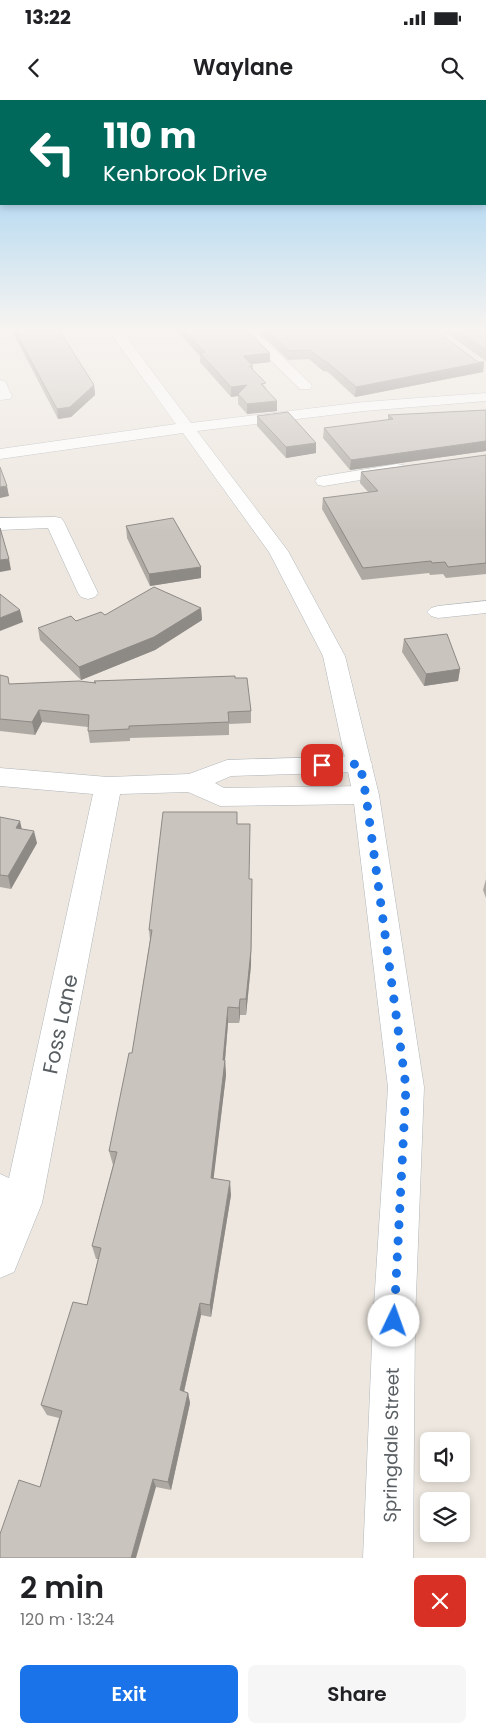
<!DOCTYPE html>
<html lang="en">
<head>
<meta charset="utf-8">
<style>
  body { margin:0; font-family:Poppins,sans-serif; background:#f6f6f6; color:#202124; height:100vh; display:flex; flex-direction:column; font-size:19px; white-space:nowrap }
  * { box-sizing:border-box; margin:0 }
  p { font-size:16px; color:#757577 }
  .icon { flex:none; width:28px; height:28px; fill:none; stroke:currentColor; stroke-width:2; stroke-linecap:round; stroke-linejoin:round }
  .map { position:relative; height:1458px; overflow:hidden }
  .sheet { display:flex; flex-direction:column; background:#fff; flex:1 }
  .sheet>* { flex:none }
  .guide { position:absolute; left:0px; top:0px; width:486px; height:105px; box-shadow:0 2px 8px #0003; background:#00695c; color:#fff; overflow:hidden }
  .fabs { position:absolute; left:420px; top:1332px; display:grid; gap:10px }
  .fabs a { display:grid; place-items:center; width:50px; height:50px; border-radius:8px; background:#fff; box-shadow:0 2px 8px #0003; font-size:25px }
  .pin { position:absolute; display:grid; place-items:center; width:42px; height:42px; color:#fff; margin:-21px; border-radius:10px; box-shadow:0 2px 8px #0006 }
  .me { position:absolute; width:55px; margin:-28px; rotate:3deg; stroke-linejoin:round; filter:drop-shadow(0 0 4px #0008) }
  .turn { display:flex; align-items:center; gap:18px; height:105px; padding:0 20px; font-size:22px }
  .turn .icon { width:65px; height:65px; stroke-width:2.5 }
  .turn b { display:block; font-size:35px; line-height:42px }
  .round { display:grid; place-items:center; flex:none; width:52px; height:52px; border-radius:8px; background:#f6f6f6 }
  .summary { display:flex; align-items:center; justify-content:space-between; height:85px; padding:0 20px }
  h1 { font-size:30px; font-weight:600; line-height:38px }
  .button { display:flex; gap:10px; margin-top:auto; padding:10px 20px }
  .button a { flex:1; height:58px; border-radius:8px; background:#1a73e8; color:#fff; font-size:20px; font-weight:600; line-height:58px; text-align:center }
  .button a+a { background:#f6f6f6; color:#202124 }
  .status { display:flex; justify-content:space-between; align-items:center; height:35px; padding:0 25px; background:#fff; direction:ltr }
  .status svg { height:14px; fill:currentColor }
  header { display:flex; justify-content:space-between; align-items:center; height:65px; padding:0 20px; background:#fff; font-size:22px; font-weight:600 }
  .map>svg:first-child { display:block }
</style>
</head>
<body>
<div class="status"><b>13:22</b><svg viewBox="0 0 49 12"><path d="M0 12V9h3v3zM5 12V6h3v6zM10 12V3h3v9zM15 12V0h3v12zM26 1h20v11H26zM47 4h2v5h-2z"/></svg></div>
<header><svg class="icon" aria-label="back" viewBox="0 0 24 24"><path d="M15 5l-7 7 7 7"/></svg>Waylane<svg class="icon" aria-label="search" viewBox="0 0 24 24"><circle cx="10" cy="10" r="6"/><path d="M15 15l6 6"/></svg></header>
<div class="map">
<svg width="486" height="1458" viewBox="0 0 486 1458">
  <rect width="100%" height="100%" fill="#ede7df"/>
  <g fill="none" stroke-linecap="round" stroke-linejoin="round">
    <defs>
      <g id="street">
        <path d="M 237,227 L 251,227 L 310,283 L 312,286 L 310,289 L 300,289 Z"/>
        <path d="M 0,280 L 5,281 L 12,296 L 10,299 L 0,300 Z"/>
        <path d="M 397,364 L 403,365 L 405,369 L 403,373 L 324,386 L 318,385 L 315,381 L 318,377 L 324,376 Z"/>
        <path d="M 55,417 L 61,418 L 64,422 L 98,493 L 95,497 L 88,499 L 81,497 L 78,493 L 48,428 L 0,430 L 0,418 Z"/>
        <path d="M 486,501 L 486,513 L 438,518 L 431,516 L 427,512 L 431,508 L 438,506 Z"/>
        <path d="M 359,656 L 368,658 L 372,664 L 368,670 L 359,672 L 231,676 L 215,683 L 224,688 L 366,686 L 375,689 L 379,695 L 375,701 L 366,704 L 220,706 L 188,692 L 120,694 L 42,1103 L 14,1172 L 0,1178 L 0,1074 L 9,1078 L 93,694 L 0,686 L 0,668 L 108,677 L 189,674 L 227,660 Z"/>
      </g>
      <path id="secondary" d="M 106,227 L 119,227 L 191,323 L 364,302 L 486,293 L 486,301 L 364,311 L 197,331 L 288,451 L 345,556 L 379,695 L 424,987 L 415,1221 L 413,1458 L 363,1458 L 373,1221 L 388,987 L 353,695 L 323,556 L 269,452 L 183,333 L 0,359 L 0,349 L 176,324 Z"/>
    </defs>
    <use href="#street" stroke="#b0b5b9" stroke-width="1"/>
    <use href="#secondary" stroke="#b1b7bc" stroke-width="1"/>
    <use href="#street" fill="#fff" fill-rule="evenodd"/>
    <use href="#secondary" fill="#fff" fill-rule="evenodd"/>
  </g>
  <g fill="#aea9a3">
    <path d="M 10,227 L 57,227 L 94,285 L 95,295 L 71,317 L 58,319 Z"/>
    <path d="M 173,227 L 244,227 L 270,253 L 270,262 L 252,264 L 253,266 L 253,270 L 266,288 L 277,311 L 247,314 L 238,304 L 238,296 L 231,297 L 200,262 L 200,256 Z"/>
    <path d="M 254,227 L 431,227 L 478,262 L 484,262 L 483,272 L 355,297 L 328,272 L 323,271 L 309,259 L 288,260 Z"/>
    <path d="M 438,227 L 486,227 L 486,261 Z"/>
    <path d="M 486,310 L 486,351 L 350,370 L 323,338 L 324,328 L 388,320 L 388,315 Z"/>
    <path d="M 257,316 L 316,343 L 316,353 L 286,358 L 257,326 Z"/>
    <path d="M 486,355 L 486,474 L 446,478 L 443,474 L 430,475 L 429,473 L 362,480 L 322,409 L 323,398 L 369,393 L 360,383 L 361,372 Z"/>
    <path d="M 126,426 L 201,478 L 150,486 L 127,438 Z"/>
    <path d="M 201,508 L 202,520 L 155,550 L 81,580 L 40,540 L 38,528 L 105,515 Z"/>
    <path d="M 404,539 L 460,569 L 458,581 L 424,586 L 402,552 Z"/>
    <path d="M 0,575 L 9,584 L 94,583 L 94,581 L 235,578 L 251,611 L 251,623 L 229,624 L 229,635 L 130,638 L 130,641 L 90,643 L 88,631 L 88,627 L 42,622 L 35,635 L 0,631 Z"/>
    <path d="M 0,717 L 22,729 L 37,743 L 11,789 L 0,787 Z"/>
    <path d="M 237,724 L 249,779 L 251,865 L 246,915 L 240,915 L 239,923 L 228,923 L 225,960 L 226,975 L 213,1079 L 231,1095 L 211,1217 L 201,1215 L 184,1292 L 188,1293 L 190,1303 L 171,1390 L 156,1387 L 40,1387 L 59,1318 L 47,1315 L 41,1305 L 87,1205 L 98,1159 L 96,1159 L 92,1146 L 113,1065 L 109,1051 L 132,953 L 150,840 L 149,830 Z"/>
    <path d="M 486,779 L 486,798 L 483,790 Z"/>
  </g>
  <g fill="#8d8985">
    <path d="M 270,253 L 270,262 L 243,265 L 243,256 Z"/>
    <path d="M 484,262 L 483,272 L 355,297 L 356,287 Z"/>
    <path d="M 94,285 L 95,295 L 71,317 L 58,319 L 57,309 Z"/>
    <path d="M 247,285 L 238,294 L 238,296 L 231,297 L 231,287 Z"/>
    <path d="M 277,301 L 277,311 L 247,314 L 247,304 Z"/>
    <path d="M 486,341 L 486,351 L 350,370 L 351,360 Z"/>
    <path d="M 316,343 L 316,353 L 286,358 L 286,347 Z"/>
    <path d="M 7,386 L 9,396 L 0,398 L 0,387 Z"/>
    <path d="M 9,459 L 11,470 L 0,472 L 0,460 Z"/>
    <path d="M 201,467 L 201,478 L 150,486 L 149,474 Z"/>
    <path d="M 201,508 L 202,520 L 155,550 L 81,580 L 79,567 Z"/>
    <path d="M 20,510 L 23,522 L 0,531 L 0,518 Z"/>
    <path d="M 460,569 L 458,581 L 424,586 L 426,574 Z"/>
    <path d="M 39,610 L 42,622 L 35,635 L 32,622 Z"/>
    <path d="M 20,721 L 23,734 L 16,728 Z"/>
    <path d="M 34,731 L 37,743 L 11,789 L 8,776 Z"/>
    <path d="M 252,779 L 251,865 L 246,915 L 246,899 Z"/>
    <path d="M 240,899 L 240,915 L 239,923 L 239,908 Z"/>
    <path d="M 228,907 L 228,923 L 224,972 L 225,960 L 226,975 L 212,1092 L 211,1078 L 223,960 Z"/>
    <path d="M 230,1081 L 231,1095 L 211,1217 L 210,1205 Z"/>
    <path d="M 200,1203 L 201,1215 L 182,1300 L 180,1290 Z"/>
    <path d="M 188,1293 L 190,1303 L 171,1390 L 168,1382 Z"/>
    <path d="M 153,1379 L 156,1387 L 136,1458 L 131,1458 Z"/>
  </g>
  <g fill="#cac4be" stroke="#8d8985">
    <path d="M 13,227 L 57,227 L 94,285 L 70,307 L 57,309 Z"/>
    <path d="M 181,227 L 244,227 L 270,253 L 243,256 L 253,266 L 249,266 L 266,283 L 261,284 L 277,301 L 247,304 L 238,294 L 247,285 L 231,287 L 200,253 L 205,252 Z"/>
    <path d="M 264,227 L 431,227 L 478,262 L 484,262 L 356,287 L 328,263 L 324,261 L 310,250 L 289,251 Z"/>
    <path d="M 452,227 L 486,227 L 486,250 Z"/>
    <path d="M 486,310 L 486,341 L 351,360 L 324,328 L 393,319 L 388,315 Z"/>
    <path d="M 288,312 L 316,343 L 286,347 L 257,316 Z"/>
    <path d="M 486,355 L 486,463 L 448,467 L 445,462 L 432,463 L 431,461 L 363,468 L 323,398 L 378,391 L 361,372 Z"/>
    <path d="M 0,367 L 7,386 L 0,387 Z"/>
    <path d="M 173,418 L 201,467 L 149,474 L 126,426 Z"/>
    <path d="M 0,428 L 9,459 L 0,460 Z"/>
    <path d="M 154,487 L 201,508 L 154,537 L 79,567 L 38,528 L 71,516 L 76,521 L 101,512 L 105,515 Z"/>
    <path d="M 0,494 L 20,510 L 0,518 Z"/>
    <path d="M 447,534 L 460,569 L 426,574 L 404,539 Z"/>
    <path d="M 0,575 L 8,577 L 9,584 L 79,581 L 96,583 L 94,581 L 235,576 L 235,578 L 247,578 L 251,611 L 228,612 L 229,622 L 129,626 L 129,629 L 88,631 L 89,615 L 39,610 L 32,622 L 0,619 Z"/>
    <path d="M 163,712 L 237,712 L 237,724 L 250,724 L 249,779 L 252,779 L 251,850 L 246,899 L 240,899 L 239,908 L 228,907 L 223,960 L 225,960 L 211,1078 L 230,1081 L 210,1205 L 200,1203 L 180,1290 L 188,1293 L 168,1382 L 153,1379 L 131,1458 L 0,1458 L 0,1434 L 19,1380 L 40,1387 L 62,1311 L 41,1305 L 73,1202 L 87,1205 L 101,1148 L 92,1146 L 117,1052 L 109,1051 L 129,953 L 132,953 L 152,830 L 149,830 Z"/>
    <path d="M 0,717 L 20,721 L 16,728 L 34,731 L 8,776 L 0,775 Z"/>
  </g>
  <linearGradient id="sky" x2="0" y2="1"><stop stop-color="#8ac8f1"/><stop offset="0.53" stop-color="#f7f4f1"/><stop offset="1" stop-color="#f7f4f1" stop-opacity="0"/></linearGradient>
  <rect width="486" height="432" fill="url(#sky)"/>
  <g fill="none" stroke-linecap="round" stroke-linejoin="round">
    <path stroke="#1a73e8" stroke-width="9" stroke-dasharray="0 16.2" d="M 322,665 L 360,664 L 366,696 L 406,987 L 394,1221"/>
  </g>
  <g text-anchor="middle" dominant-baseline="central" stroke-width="4" stroke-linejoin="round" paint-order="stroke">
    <g font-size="18" fill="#585e62" stroke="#fff">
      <text transform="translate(391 1345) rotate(-89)">Springdale Street</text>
    </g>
    <g font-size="21" fill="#585e62" stroke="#fff">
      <text transform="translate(60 924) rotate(-78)">Foss Lane</text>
    </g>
  </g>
</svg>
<div class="fabs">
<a><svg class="icon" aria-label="sound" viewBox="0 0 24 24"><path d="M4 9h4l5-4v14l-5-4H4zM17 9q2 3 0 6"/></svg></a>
<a><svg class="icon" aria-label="layers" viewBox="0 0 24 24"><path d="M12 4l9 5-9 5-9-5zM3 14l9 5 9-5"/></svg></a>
</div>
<div class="pin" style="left:322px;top:665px;background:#d93025"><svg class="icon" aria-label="arrive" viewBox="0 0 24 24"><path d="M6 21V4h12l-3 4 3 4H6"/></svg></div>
<svg class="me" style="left:394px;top:1221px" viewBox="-20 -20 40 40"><circle r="19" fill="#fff"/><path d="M0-13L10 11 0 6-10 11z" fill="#1a73e8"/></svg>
<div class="guide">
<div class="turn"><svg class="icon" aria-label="left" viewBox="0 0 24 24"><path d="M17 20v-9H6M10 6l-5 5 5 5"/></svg><div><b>110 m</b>Kenbrook Drive</div></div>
</div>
</div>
<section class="sheet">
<div class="summary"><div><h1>2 min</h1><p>120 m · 13:24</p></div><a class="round" style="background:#d93025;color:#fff"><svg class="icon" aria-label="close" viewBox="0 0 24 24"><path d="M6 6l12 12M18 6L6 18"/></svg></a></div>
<div class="button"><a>Exit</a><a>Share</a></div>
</section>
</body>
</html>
